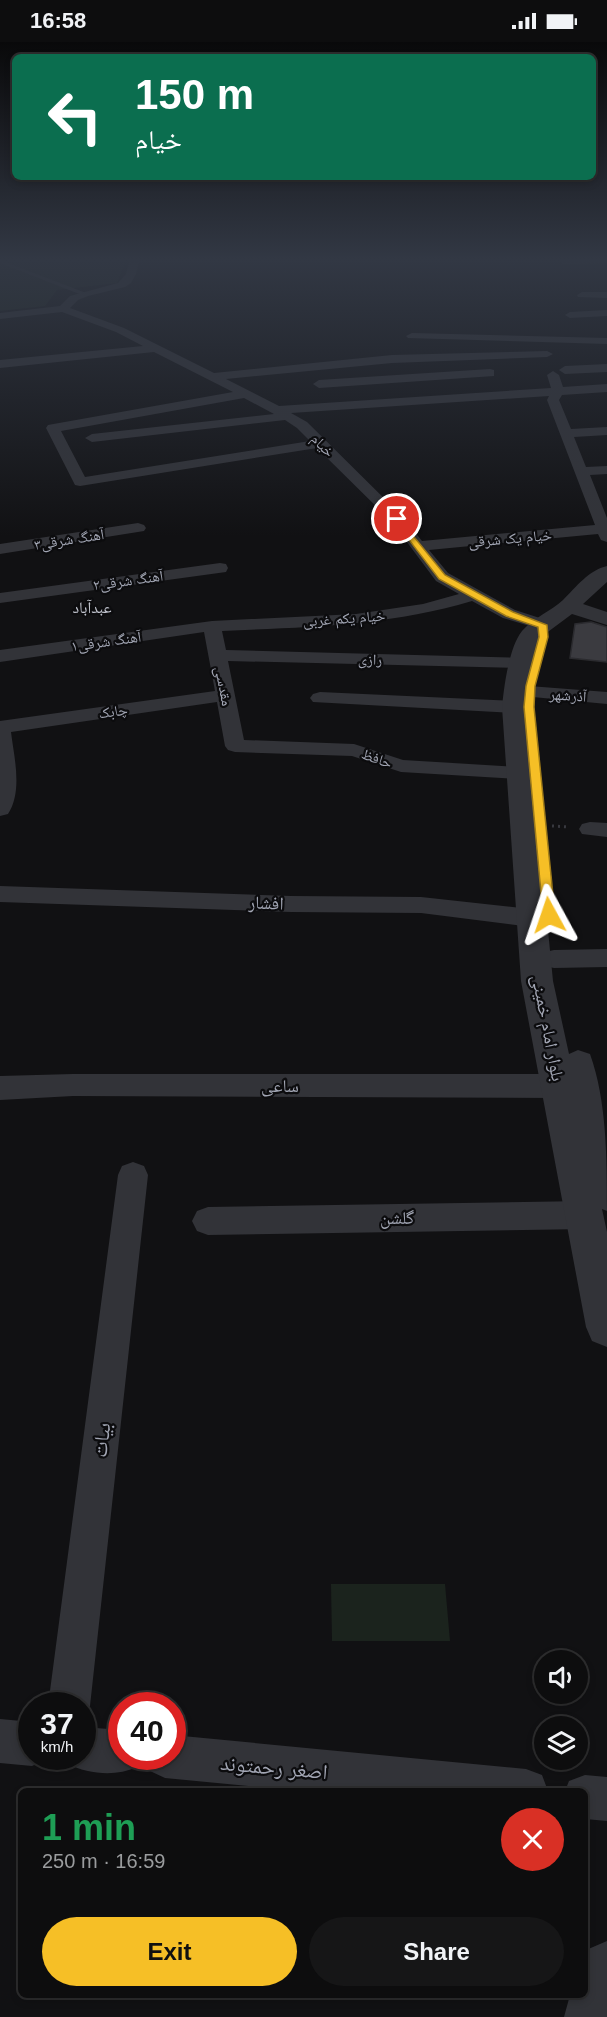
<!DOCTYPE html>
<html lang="en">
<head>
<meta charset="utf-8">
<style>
  body { margin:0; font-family:Arial,"Noto Naskh Arabic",sans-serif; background:#161617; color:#f1f3f6; height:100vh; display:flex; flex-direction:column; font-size:22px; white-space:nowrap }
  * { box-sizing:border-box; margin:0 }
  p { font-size:20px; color:#9a9c9e }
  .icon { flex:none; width:33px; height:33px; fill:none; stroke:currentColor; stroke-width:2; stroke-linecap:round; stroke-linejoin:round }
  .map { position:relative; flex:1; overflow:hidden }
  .details { position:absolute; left:18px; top:1746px; width:570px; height:210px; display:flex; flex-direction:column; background:#0d0d0e; border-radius:9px; box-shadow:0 3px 9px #0003,0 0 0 2px #2d2d2e }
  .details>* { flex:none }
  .guide { position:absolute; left:12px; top:12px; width:584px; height:126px; border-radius:9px; box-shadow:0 3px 9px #0003,0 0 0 2px #2d2d2e; background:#0b6e4f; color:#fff; overflow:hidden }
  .buttons { position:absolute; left:534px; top:1608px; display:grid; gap:12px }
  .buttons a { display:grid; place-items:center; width:54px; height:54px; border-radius:50%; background:#0d0d0e; box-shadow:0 3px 9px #0003,0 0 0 2px #2d2d2e; font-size:30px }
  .speed { position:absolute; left:18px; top:1650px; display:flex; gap:12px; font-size:30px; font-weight:700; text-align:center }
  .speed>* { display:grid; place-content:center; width:78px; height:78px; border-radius:50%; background:#0d0d0e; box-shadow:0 3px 9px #0003,0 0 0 2px #2d2d2e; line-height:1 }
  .speed small { font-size:15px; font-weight:400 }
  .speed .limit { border:9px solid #d22; background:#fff; color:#111 }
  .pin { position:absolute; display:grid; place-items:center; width:51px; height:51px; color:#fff; margin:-26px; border:3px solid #fff; border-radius:50%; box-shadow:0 2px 6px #0007 }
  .me { position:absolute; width:66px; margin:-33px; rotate:355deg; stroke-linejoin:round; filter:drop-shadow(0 0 4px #0008) }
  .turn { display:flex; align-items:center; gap:21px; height:126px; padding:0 24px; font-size:27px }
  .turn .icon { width:78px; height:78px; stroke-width:2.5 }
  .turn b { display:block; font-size:42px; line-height:51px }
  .round { display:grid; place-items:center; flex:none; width:63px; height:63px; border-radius:32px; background:#161617 }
  .head { display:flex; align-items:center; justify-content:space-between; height:102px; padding:0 24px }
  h1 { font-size:36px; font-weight:600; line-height:45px; color:#1e9e55 }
  .action { display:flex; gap:12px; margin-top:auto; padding:12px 24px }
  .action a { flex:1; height:69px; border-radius:36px; background:#f6bf26; color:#111; font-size:24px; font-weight:600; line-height:69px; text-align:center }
  .action a+a { background:#161617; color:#f1f3f6 }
  .status { display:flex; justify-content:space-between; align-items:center; height:42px; padding:0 30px; background:#0d0d0e; direction:ltr }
  .status svg { height:16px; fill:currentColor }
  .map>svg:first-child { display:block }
</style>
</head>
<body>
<div class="status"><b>16:58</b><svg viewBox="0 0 49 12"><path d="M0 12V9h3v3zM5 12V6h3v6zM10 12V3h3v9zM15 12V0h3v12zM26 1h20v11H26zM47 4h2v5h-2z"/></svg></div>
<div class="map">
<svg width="607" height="1975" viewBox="0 0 607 1975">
  <rect width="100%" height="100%" fill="#111113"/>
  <g fill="#1b231d">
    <path d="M 0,217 L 126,217 L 117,241 L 57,248 L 45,264 L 0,269 Z"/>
    <path d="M 331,1542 L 445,1542 L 450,1599 L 332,1599 Z"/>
  </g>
  <path fill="#3b3b40" stroke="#2b2b2f" stroke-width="1.5" d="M 591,580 L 607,585 L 607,620 L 570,616 L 575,582 Z"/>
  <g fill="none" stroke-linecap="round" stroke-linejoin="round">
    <path stroke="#38393f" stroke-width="3" stroke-dasharray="2 4" stroke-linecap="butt" d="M 552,784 L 569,785"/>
    <path fill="#323338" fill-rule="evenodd" d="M 0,218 L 86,251 L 87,252 L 82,253 L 0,221 Z"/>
    <g fill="#323338" fill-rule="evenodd">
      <path d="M 130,217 L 140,217 L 136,232 L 131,241 L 125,245 L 88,254 L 78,258 L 70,266 L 124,286 L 214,331 L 392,313 L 547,309 L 553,312 L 547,315 L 392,321 L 226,337 L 279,364 L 551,346 L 547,333 L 553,329 L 559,333 L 563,345 L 607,342 L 607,350 L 562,353 L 559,358 L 571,387 L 607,385 L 607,393 L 574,395 L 586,425 L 607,424 L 607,432 L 590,433 L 607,476 L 607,500 L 601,498 L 598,492 L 429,508 L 448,531 L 515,568 L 549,579 L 552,583 L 549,587 L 543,588 L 503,576 L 472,559 C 387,584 310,585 222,589 L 226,608 L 528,616 L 530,620 L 528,624 L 521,626 L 228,619 L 244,698 L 354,702 L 403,718 L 520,725 L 527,726 L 531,731 L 527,736 L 520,737 L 401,730 L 352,714 L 235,710 L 228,708 L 225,704 L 217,660 L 11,690 C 14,715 23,749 8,772 L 0,774 L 0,679 L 215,649 L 204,590 L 0,620 L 0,608 L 212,579 L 356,572 L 423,562 L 459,552 L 436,539 L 392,480 L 317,406 L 80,444 L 75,443 L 46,386 L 48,383 L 233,350 L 154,310 L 0,326 L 0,318 L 143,304 L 116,290 L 62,270 L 0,277 L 0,271 L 60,264 L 70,254 L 118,241 L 126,232 ZM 549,354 L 547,358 L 595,483 L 422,499 L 402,474 L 307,380 L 291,371 ZM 244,356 L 274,372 L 92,392 L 85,396 L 92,400 L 285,378 L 297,386 L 310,399 L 85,435 L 61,389 Z"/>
      <path d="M 560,217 L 607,217 L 607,221 L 564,222 L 561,221 Z"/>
      <path d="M 582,250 L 607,250 L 607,256 L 578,255 L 577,253 Z"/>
      <path d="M 607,268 L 607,274 L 570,276 L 565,273 L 570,270 Z"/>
      <path d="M 412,291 L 607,296 L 607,302 L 408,296 L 406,294 Z"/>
      <path d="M 607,322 L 607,330 L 565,332 L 559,328 L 565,324 Z"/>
      <path d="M 490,327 L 494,328 L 494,334 L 319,346 L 313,342 L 319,338 Z"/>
      <path d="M 138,481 L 144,483 L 146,486 L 144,489 L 0,512 L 0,502 Z"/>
      <path d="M 220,521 L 226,522 L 228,526 L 226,530 L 0,561 L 0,551 Z"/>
      <path d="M 529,644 L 607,650 L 607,662 L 522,654 L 519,650 L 522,646 Z"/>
      <path d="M 320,650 L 514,659 L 521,661 L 524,665 L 521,669 L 514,671 L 313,660 L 310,656 L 313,652 Z"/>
      <path d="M 590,780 L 607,781 L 607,795 L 582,792 L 579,787 L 582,782 Z"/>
      <path d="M 0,844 L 291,854 L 421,855 L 531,867 L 540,870 L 543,876 L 540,882 L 531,885 L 421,871 L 291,870 L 0,860 Z"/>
      <path d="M 607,907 L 607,925 L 554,926 L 545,924 L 541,917 L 545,910 L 554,908 Z"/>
      <path d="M 73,1032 L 560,1032 L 570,1036 L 574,1044 L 570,1052 L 560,1056 L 73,1054 L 0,1058 L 0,1034 Z"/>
      <path d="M 133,1120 L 144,1124 L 148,1133 L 90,1664 L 82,1680 L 82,1664 L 48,1664 L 118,1133 L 122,1124 Z"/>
      <path d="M 586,1159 L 597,1163 L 602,1173 L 597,1183 L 586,1187 L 208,1193 L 197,1189 L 192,1179 L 197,1169 L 208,1165 Z"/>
      <path d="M 0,1677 L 32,1680 L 32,1714 L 48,1714 L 47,1717 L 32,1724 L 0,1721 Z"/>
      <path d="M 82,1685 L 122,1688 L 122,1714 L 142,1714 L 137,1725 C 115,1735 89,1732 67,1722 L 63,1714 L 82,1714 Z"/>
      <path d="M 172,1693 L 526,1727 L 542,1733 L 548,1749 L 300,1749 L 165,1736 L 150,1729 L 143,1714 L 172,1714 Z"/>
      <path d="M 585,1733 L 607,1735 L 607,1779 L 585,1777 L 585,1749 L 565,1749 L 569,1739 Z"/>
    </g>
    <g fill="#323338" fill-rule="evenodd">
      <path d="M 607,524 L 607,540 L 583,562 L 607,570 L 607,583 L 572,572 L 541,595 L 528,636 L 526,665 L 553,939 L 569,1012 L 578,1008 L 590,1012 C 607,1059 607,1118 607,1169 L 602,1167 L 607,1190 L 607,1305 L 592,1299 L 586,1285 L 521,939 L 502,665 C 504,645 509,605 522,589 C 533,576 551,569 563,558 C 576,545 589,528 607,524 Z"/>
      <path d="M 607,1899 L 607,1975 L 564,1975 L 570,1953 L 585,1953 L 586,1908 Z"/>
    </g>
  </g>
  <linearGradient id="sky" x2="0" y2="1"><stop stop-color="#09090a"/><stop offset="0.44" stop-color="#323844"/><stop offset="1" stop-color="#323844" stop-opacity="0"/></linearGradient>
  <rect width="607" height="494" fill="url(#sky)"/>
  <path fill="#f6bf26" stroke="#a07c19" stroke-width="1.5" d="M 397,474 L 445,533 L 513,570 L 547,583 L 548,595 L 535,644 L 534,665 L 555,873 L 554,876 L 545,876 L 543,873 L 524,665 L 526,644 L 539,595 L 538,585 L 506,574 L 439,537 L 393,477 Z"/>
  <g text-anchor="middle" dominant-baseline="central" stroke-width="4.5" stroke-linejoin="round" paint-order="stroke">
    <g font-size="15" fill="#a2a6b4" stroke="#0c0c0e">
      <text transform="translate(323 403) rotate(45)">خیام</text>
      <text transform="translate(510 496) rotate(-5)">خیام یک شرقی</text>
      <text transform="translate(69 497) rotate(-9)">آهنگ شرقی۳</text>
      <text transform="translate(128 538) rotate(-8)">آهنگ شرقی۲</text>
      <text transform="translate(344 576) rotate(-4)">خیام یکم غربی</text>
      <text transform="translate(106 599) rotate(-8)">آهنگ شرقی۱</text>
      <text transform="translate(370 617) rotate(1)">رازی</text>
      <text transform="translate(224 644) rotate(79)">مقدسی</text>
      <text transform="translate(568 653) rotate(4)">آذرشهر</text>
      <text transform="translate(113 669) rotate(-8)">چابک</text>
      <text transform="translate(377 716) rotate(19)">حافظ</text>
    </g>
    <g font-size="16" fill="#c3c6d0" stroke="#0c0c0e">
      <text x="92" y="565">عبدآباد</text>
    </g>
    <g font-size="18" fill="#a2a6b4" stroke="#0c0c0e">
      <text transform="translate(266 861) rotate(2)">افشار</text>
      <text transform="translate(548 986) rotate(79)">بلوار امام خمینی</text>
      <text x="280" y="1044">ساعی</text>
      <text transform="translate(397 1176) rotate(-1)">گلشن</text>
    </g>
    <g font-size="21" fill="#a2a6b4" stroke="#0c0c0e">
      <text transform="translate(101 1398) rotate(-83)">بیات</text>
      <text transform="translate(274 1725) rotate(5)">اصغر رحمتوند</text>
    </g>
  </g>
</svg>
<div class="buttons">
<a><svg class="icon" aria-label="sound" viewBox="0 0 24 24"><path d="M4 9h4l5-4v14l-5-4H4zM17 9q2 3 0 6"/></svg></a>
<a><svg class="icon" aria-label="layers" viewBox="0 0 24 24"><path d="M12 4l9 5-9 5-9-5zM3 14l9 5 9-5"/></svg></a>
</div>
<div class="speed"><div>37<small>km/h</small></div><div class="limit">40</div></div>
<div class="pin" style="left:397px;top:477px;background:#d93025"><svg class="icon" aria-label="arrive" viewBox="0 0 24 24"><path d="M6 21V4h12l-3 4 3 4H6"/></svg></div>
<svg class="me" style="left:549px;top:873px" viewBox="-20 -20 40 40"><path d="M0-17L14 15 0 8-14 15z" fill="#f6bf26" stroke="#fff" stroke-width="4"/></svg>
<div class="guide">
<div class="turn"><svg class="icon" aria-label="left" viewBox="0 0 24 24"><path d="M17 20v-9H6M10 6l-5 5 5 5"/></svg><div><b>150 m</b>خیام</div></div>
</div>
<section class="details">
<div class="head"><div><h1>1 min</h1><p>250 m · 16:59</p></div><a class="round" style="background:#d93025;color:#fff"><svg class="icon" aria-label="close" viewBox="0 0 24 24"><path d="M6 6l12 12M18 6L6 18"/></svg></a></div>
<div class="action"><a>Exit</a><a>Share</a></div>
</section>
</div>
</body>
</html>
